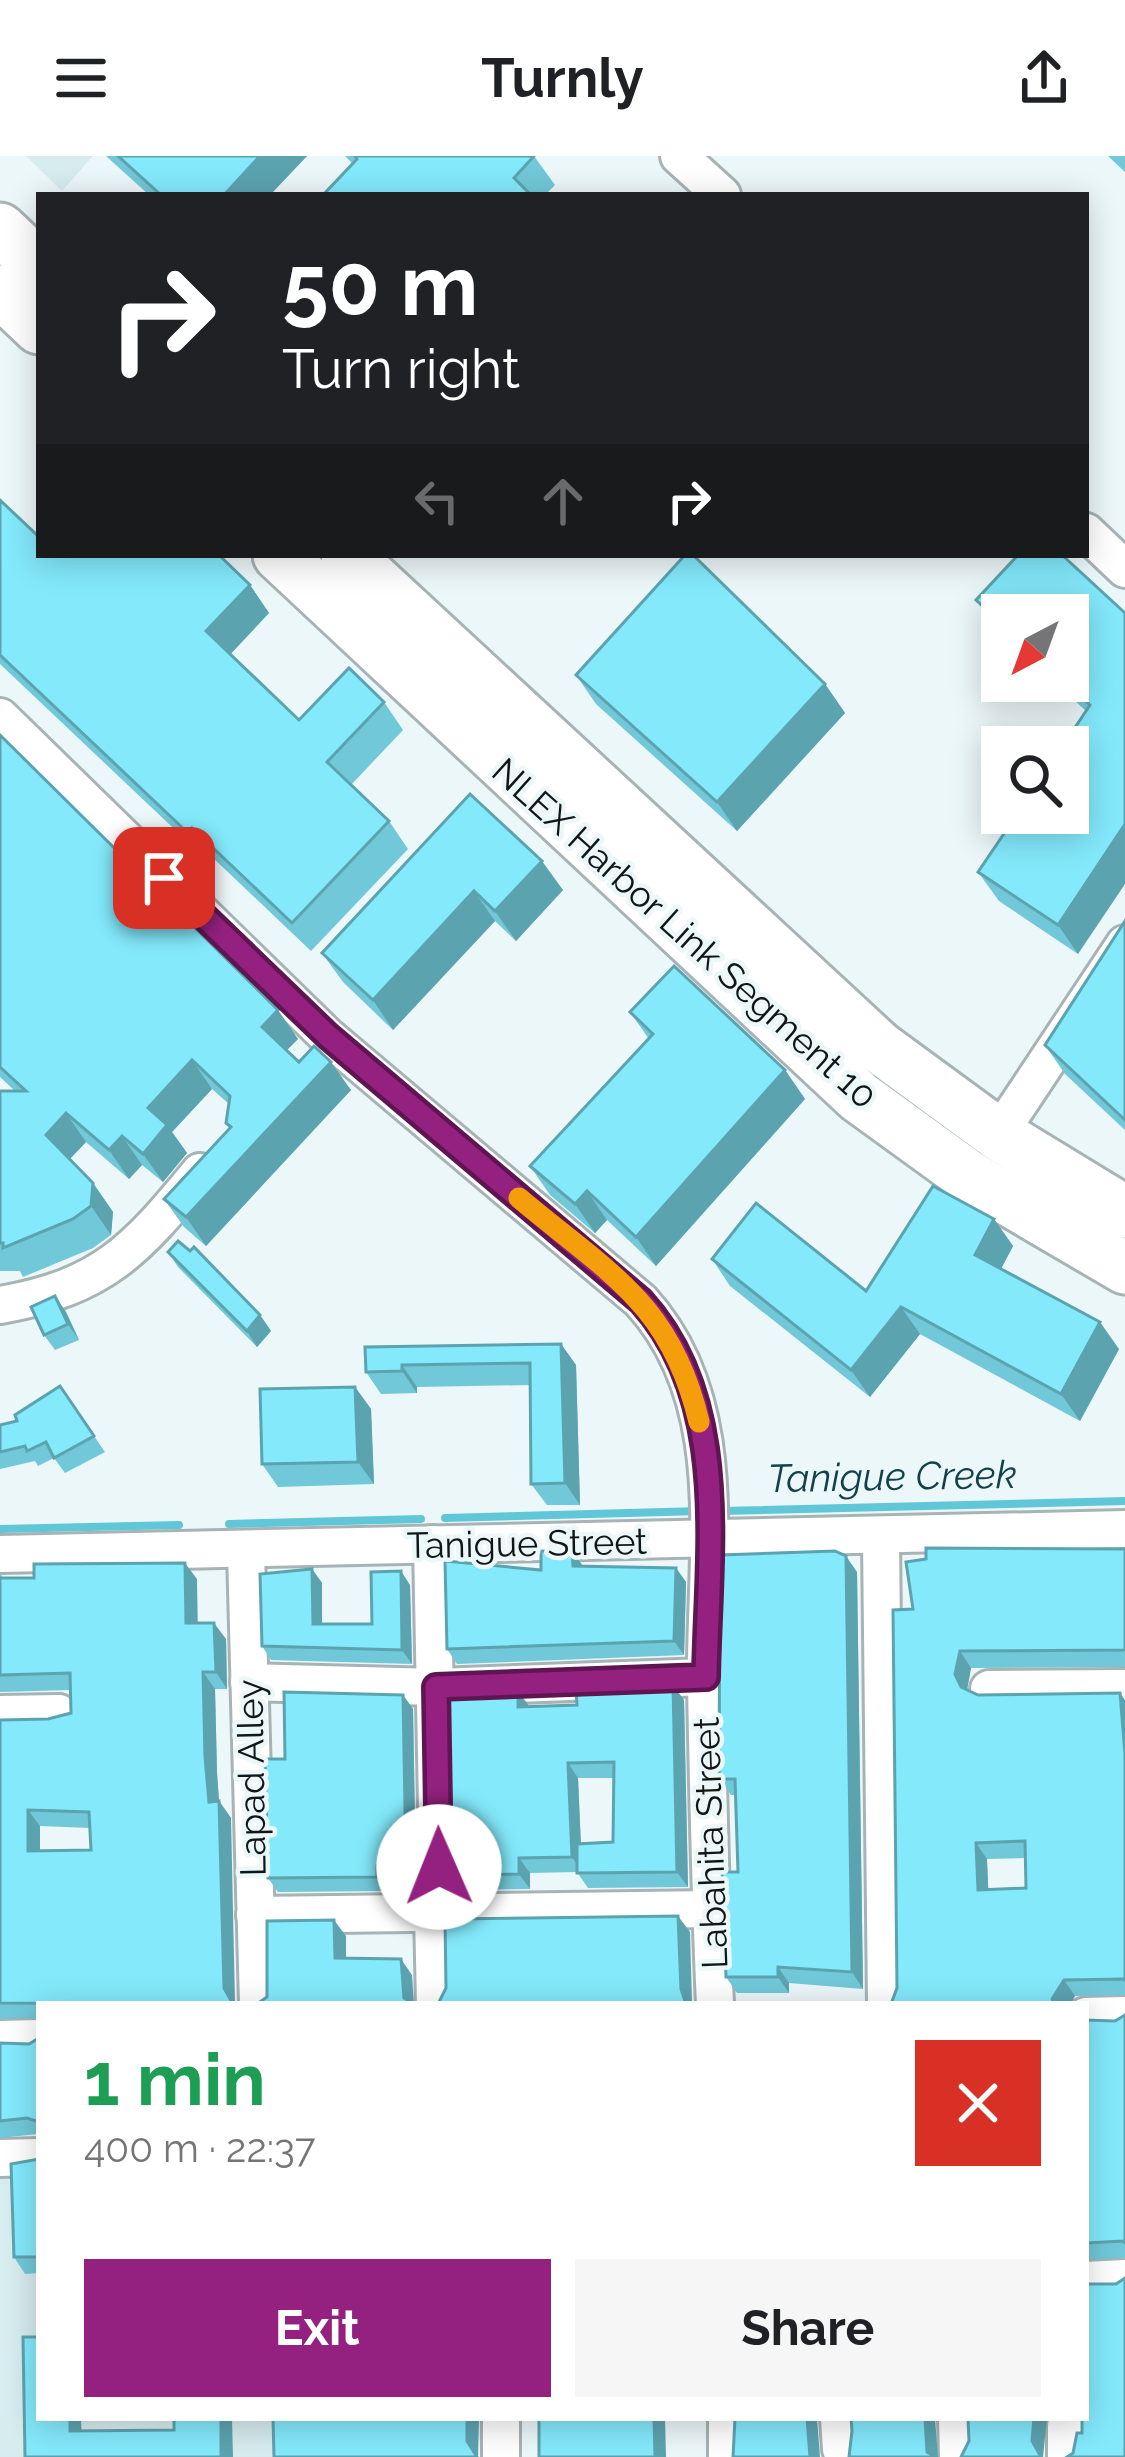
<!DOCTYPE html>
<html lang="en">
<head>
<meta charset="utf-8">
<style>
  body { margin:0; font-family:Raleway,sans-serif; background:#f6f6f6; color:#202124; height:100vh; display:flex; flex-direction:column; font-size:45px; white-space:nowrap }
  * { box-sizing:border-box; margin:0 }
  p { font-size:39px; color:#757577 }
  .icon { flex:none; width:66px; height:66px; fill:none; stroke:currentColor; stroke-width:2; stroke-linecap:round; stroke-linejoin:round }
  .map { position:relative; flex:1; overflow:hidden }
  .drawer { position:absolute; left:36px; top:1845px; width:1053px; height:420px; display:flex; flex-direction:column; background:#fff; border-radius:0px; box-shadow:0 6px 30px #0003 }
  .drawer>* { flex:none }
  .banner { position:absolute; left:36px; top:36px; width:1053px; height:366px; border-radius:0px; box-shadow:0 6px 30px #0003; background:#202124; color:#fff; overflow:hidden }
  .needle { width:78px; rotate:221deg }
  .tools { position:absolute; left:981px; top:438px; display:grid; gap:24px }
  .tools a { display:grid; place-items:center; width:108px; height:108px; border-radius:0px; background:#fff; box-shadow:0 6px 30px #0003; font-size:60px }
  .pin { position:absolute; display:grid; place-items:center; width:102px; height:102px; color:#fff; margin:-51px; border-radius:24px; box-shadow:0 6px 18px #0006 }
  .me { position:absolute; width:132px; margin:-66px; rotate:359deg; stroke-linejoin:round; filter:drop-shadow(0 0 9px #0008) }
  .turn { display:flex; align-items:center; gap:42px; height:252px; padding:0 48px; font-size:54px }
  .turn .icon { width:156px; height:156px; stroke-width:2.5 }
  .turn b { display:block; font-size:84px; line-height:102px }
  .lanes { display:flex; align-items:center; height:114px; padding:0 48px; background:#0003; justify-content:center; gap:60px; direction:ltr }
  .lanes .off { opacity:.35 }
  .round { display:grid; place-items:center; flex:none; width:126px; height:126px; border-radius:0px; background:#f6f6f6 }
  .overview { display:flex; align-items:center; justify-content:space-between; height:204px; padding:0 48px }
  h1 { font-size:72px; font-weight:700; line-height:90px; color:#1e9e55 }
  .cta { display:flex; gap:24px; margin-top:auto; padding:24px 48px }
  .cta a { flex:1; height:138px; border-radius:0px; background:#94217f; color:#fff; font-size:48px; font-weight:700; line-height:138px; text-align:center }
  .cta a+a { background:#f6f6f6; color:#202124 }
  header { display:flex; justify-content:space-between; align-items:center; height:156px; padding:0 48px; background:#fff; font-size:54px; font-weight:700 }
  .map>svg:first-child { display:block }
</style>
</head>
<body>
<header><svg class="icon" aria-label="menu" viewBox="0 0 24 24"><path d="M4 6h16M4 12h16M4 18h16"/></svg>Turnly<svg class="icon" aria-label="share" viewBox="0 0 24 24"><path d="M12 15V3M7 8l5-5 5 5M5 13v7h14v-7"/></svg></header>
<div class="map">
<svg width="1125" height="2301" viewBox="0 0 1125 2301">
  <rect width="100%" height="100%" fill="#ecf7f9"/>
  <g fill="#d7ecef">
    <path d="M 26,0 L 93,0 L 62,35 Z"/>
    <path d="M 0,2007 L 39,2007 L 39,2262 L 495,2262 L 496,2284 L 341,2286 L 341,2301 L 0,2301 Z"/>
  </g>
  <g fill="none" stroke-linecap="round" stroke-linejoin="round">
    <g stroke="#60c7d8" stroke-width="8">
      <path d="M 722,1355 L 1125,1345"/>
      <path d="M 445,1362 L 701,1355"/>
      <path d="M 229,1368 L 421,1363"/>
      <path d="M 0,1373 L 179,1369"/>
    </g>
    <defs>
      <g id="minor">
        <path d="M 679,0 L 722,39"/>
        <path d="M 1086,376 L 1125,413"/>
        <path d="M 0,561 L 327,880 L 641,1145 C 735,1248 704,1401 706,1529 C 708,1635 710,1742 715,1848"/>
        <path d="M 1004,970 L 1125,788"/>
        <path d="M 0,1149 C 103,1131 135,1095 200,1016"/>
        <path d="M 881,1383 L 886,1848"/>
        <path d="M 432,1388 L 439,1756"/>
        <path d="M 246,1395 L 258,1848"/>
        <path d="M 0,1398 L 1125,1373"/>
        <path d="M 249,1526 L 437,1531 L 706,1521"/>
        <path d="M 989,1533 L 1125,1532"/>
        <path d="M 0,1558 L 59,1557"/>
        <path d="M 433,1757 L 435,1848"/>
        <path d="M 255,1759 L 711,1753"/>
        <path d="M 1086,1860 L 1125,1859"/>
        <path d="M 0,1883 L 39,1882"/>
        <path d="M 0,2002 L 39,2001"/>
        <path d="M 1086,2124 L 1125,2122"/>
        <path d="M 501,2262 L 501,2301"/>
        <path d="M 727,2262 L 727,2301"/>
        <path d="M 839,2262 L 841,2293"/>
        <path d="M 957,2262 L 958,2301"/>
        <path d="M 1066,2301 L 1066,2270"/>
      </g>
      <g id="highway">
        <path d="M 0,73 L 39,110"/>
        <path d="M 0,135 L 39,172"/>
        <path d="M 279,399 L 859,941 L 968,1020 L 1125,1112"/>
        <path d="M 347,399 L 879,891 L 999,979 L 1125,1056"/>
      </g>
    </defs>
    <use href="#minor" stroke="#a8b3b5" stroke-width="42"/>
    <use href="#highway" stroke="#a8b3b5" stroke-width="57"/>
    <use href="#minor" stroke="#fff" stroke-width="36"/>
    <use href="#highway" stroke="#fff" stroke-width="51"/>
  </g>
  <g fill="#71c8d8" fill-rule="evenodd">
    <path d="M 106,0 L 307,0 L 270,39 L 149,39 Z"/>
    <path d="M 345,0 L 534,0 L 555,29 L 545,39 L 323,39 L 353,8 Z"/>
    <path d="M 1108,0 L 1125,0 L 1125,16 Z"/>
    <path d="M 0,344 L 39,399 L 250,429 L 269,457 L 230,498 L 299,564 L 384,546 L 403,574 L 351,629 L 389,665 L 408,693 L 311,795 L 211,700 L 207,704 L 0,508 Z"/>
    <path d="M 976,444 L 1125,457 L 1078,798 L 999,745 L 978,716 L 1086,555 L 1053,525 L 1068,525 L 1002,459 L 1002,478 Z"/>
    <path d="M 576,519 L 825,528 L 845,557 L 737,675 L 596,548 Z"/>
    <path d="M 0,579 L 298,883 L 287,894 L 299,906 L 351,934 L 206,1090 L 184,1071 L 164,1043 L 230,973 L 226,967 L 229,948 L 212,933 L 172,976 L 187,997 L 163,1026 L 142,1009 L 129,1023 L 86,986 L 70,1003 L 93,1027 L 113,1056 L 111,1079 L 93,1092 L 23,1121 L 20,1115 L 0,1115 L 0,935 L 15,935 L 0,921 Z"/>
    <path d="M 470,638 L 563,734 L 516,785 L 495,765 L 393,874 L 343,826 L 322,797 Z"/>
    <path d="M 1125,765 L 1125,974 L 1065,918 L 1045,889 Z"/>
    <path d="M 630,856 L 785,914 L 805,943 L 656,1110 L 607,1064 L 595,1077 L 550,1039 L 530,1010 L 649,883 Z"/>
    <path d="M 994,1063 L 1013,1090 L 1001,1113 L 1119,1193 L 1080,1265 L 920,1178 L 870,1241 L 730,1130 L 712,1103 L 866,1135 Z"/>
    <path d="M 168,1096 L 260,1159 L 271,1175 L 257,1191 L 178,1111 Z"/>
    <path d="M 55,1140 L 66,1156 L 79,1184 L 55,1194 L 44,1179 Z"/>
    <path d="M 561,1188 L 576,1209 L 580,1349 L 547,1349 L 531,1328 L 530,1229 L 417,1231 L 417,1237 L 381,1238 L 366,1216 L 365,1191 Z"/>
    <path d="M 60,1230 L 105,1296 L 65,1317 L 54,1302 L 38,1310 L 35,1305 L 0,1313 L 0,1269 L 17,1265 Z"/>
    <path d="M 355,1231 L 371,1253 L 374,1328 L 278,1331 L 262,1308 Z"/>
    <path d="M 1125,1393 L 1125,1511 L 971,1512 L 967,1534 L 978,1539 L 1125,1544 L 1125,1839 L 1075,1840 L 897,1832 L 913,1453 L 1100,1394 ZM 1025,1702 L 1026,1732 L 988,1734 L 987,1703 Z"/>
    <path d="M 583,1410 L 676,1412 L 686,1426 L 684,1499 L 457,1508 L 447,1493 L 541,1414 Z"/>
    <path d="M 312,1413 L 322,1427 L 322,1468 L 372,1468 L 410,1429 L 412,1508 L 271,1504 L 262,1490 Z"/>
    <path d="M 857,1416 L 863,1833 L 789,1827 L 789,1837 L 737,1837 L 726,1821 L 738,1716 L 736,1639 L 731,1639 L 719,1623 Z"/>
    <path d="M 0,1417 L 3,1422 L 197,1423 L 197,1467 L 226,1483 L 227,1533 L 215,1533 L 217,1617 L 219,1645 L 231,1662 L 39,1848 L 39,1862 L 0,1863 L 0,1564 L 48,1563 L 71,1557 L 71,1534 L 0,1536 ZM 40,1670 L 90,1672 L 91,1694 L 40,1695 Z"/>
    <path d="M 403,1539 L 413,1553 L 416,1724 L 386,1724 L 386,1735 L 278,1736 L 268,1722 L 285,1603 Z"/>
    <path d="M 684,1544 L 688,1731 L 588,1732 L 577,1716 L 530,1717 L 530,1733 L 461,1734 L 450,1719 L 529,1550 ZM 578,1622 L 613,1622 L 613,1686 L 581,1688 Z"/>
    <path d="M 1125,1859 L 1125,2102 L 1086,2104 L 1086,1864 L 1115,1865 Z"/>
    <path d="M 39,1882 L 38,1978 L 0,1982 L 0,1887 L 29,1888 Z"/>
    <path d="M 39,2003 L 39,2117 L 25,2118 L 14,2101 Z"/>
  </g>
  <g fill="#5ca3b0">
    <path d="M 260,0 L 307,0 L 270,39 L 224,39 Z"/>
    <path d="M 250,429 L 269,457 L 226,503 L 206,475 Z"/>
    <path d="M 825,528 L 845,557 L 737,675 L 717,646 Z"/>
    <path d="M 1125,668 L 1125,728 L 1078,798 L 1058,769 Z"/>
    <path d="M 192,672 L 211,700 L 207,704 L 188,677 Z"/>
    <path d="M 542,705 L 563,734 L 516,785 L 495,755 Z"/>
    <path d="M 474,735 L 495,765 L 393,874 L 373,844 Z"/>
    <path d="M 278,854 L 298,883 L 282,899 L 262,871 Z"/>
    <path d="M 192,904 L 212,933 L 172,976 L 187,997 L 163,1026 L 143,998 L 148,952 Z"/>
    <path d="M 331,906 L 351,934 L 206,1090 L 186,1061 Z"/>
    <path d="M 785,914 L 805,943 L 656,1110 L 636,1081 Z"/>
    <path d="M 66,957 L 86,986 L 66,1007 L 46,979 Z"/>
    <path d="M 122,980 L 142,1009 L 129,1023 L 109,994 Z"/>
    <path d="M 93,1027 L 113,1056 L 111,1079 L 91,1050 Z"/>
    <path d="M 587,1035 L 607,1064 L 595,1077 L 575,1048 Z"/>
    <path d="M 994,1063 L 1013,1090 L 994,1126 L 975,1099 Z"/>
    <path d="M 55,1140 L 66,1156 L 79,1184 L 68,1168 Z"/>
    <path d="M 901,1151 L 920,1178 L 870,1241 L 851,1214 Z"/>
    <path d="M 260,1159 L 271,1175 L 257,1191 L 247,1175 Z"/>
    <path d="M 1100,1166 L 1119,1193 L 1080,1265 L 1061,1238 Z"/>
    <path d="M 561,1188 L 576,1209 L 580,1349 L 565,1327 Z"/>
    <path d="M 402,1209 L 417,1231 L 417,1237 L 402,1215 Z"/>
    <path d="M 355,1231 L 371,1253 L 374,1328 L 358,1306 Z"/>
    <path d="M 572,1395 L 583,1410 L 573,1410 Z"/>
    <path d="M 846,1400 L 857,1416 L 863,1833 L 852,1816 Z"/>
    <path d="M 185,1407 L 197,1423 L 198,1483 L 186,1467 Z"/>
    <path d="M 676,1412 L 686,1426 L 684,1499 L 674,1485 Z"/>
    <path d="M 312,1413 L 322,1427 L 322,1482 L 313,1468 Z"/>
    <path d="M 401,1415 L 410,1429 L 412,1508 L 402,1494 Z"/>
    <path d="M 214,1467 L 226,1483 L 227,1533 L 216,1516 Z"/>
    <path d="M 960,1495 L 971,1512 L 967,1534 L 961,1531 L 955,1518 Z"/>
    <path d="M 203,1516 L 215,1533 L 217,1617 L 219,1645 L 231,1662 L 235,1848 L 233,1848 L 224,1832 L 205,1601 Z"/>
    <path d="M 673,1529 L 684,1544 L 688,1731 L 677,1716 Z"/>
    <path d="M 518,1535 L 529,1550 L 518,1551 Z"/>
    <path d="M 1120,1537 L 1125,1544 L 1125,1598 Z"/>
    <path d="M 403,1539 L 413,1553 L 416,1724 L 406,1710 Z"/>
    <path d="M 568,1607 L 578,1622 L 582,1716 L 572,1701 Z"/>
    <path d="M 28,1654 L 40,1670 L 40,1711 L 28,1695 Z"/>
    <path d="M 976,1687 L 987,1703 L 989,1750 L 978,1734 Z"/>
    <path d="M 519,1702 L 530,1717 L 530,1733 L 519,1718 Z"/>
    <path d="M 377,1710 L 386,1724 L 386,1735 L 377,1721 Z"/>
    <path d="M 678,1760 L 690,1776 L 692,1848 L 686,1848 L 681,1833 Z"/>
    <path d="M 334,1764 L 346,1780 L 346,1818 L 335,1802 Z"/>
    <path d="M 401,1803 L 412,1819 L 414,1848 L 404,1842 Z"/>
    <path d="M 778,1811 L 789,1827 L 789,1837 L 778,1821 Z"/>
    <path d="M 1064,1824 L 1075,1840 L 1071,1848 L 1055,1848 L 1052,1843 Z"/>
    <path d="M 70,2262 L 81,2262 L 82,2291 L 70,2275 Z"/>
    <path d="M 221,2262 L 232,2262 L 233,2301 L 221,2301 Z"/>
    <path d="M 467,2262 L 479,2262 L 478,2301 L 467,2285 Z"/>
    <path d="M 654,2262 L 665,2262 L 666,2301 L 655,2301 Z"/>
    <path d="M 807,2262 L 817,2262 L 820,2301 L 810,2301 Z"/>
    <path d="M 925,2262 L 935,2262 L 938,2301 L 927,2296 Z"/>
    <path d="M 1034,2262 L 1047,2262 L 1043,2301 L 1041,2301 L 1032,2285 Z"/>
  </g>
  <g fill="#83e9fb" stroke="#5ca3b0" stroke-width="3" fill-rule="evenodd">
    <path d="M 118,0 L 260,0 L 224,39 L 161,39 Z"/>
    <path d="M 355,0 L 534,0 L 514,22 L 531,39 L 323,39 L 357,3 Z"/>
    <path d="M 0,344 L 39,381 L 39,399 L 219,399 L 250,429 L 206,475 L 299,564 L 349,512 L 384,546 L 327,606 L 389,665 L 292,767 L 192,672 L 188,677 L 0,499 Z"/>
    <path d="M 685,399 L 693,399 L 825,528 L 717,646 L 576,519 Z"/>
    <path d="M 1018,399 L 1062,399 L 1125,457 L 1125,668 L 1058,769 L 978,716 L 1018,657 L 1068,657 L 1068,591 L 1062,591 L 1090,549 L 1064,525 L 1068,525 L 1068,459 L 1002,459 L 1002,468 L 976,444 Z"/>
    <path d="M 0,579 L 278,854 L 262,871 L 299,906 L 314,890 L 331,906 L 186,1061 L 164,1043 L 231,971 L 226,967 L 230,940 L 192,904 L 148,952 L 167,969 L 143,998 L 122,980 L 109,994 L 66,957 L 46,979 L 93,1027 L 91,1050 L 73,1063 L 3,1092 L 3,1087 L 0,1087 L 0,935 L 26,935 L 0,911 Z"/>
    <path d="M 470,638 L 542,705 L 495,755 L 474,735 L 373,844 L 322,797 Z"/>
    <path d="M 1125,765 L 1125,964 L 1045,889 Z"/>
    <path d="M 674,810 L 785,914 L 636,1081 L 587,1035 L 575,1048 L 530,1010 L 653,878 L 630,856 Z"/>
    <path d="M 933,1030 L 994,1063 L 975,1099 L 1100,1166 L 1061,1238 L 901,1151 L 851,1214 L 712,1103 L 756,1047 L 866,1135 Z"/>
    <path d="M 178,1085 L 190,1095 L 194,1091 L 260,1159 L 247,1175 L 168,1096 Z"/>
    <path d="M 55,1140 L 68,1168 L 44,1179 L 31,1151 Z"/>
    <path d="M 561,1188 L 565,1327 L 531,1328 L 530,1207 L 402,1209 L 402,1215 L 366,1216 L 365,1191 Z"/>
    <path d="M 60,1230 L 94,1280 L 54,1302 L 46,1286 L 27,1295 L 25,1290 L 0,1296 L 0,1269 L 17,1265 L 15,1259 Z"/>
    <path d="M 355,1231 L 358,1306 L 262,1308 L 260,1233 Z"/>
    <path d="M 926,1392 L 1125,1393 L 1125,1494 L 960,1495 L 955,1518 L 961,1531 L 978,1539 L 1120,1537 L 1125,1598 L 1125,1824 L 1123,1823 L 1064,1824 L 1052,1843 L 1055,1848 L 891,1848 L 897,1832 L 893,1454 L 913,1453 L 906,1406 L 926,1403 ZM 1025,1685 L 1026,1732 L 978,1734 L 976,1687 Z"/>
    <path d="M 541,1395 L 572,1395 L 573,1410 L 676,1412 L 674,1485 L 447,1493 L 445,1405 L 541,1414 Z"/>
    <path d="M 835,1395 L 846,1400 L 852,1816 L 778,1811 L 778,1821 L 726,1821 L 722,1716 L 738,1716 L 735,1623 L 719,1623 L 720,1399 Z"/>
    <path d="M 185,1407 L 186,1467 L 214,1467 L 216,1516 L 203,1516 L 205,1601 L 209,1646 L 219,1645 L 224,1832 L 233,1848 L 0,1847 L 0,1564 L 48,1563 L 71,1557 L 70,1517 L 0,1519 L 0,1422 L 34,1422 L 34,1408 ZM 28,1654 L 89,1656 L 91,1694 L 28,1695 Z"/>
    <path d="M 312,1413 L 313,1468 L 372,1468 L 371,1416 L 401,1415 L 402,1494 L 262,1490 L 260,1418 Z"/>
    <path d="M 673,1529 L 677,1716 L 577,1717 L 577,1688 L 613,1686 L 614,1606 L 568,1607 L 572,1701 L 519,1702 L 519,1718 L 450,1719 L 447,1538 L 518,1535 L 518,1551 L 577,1549 L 576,1533 Z"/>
    <path d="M 284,1536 L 403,1539 L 406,1710 L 377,1710 L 377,1721 L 268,1722 L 265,1603 L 285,1603 Z"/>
    <path d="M 678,1760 L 681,1833 L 686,1848 L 438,1848 L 446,1832 L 445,1763 Z"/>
    <path d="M 334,1764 L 335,1802 L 401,1803 L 404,1842 L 413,1848 L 257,1848 L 267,1841 L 267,1765 Z"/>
    <path d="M 1125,1859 L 1125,2087 L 1123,2085 L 1086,2087 L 1086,1864 L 1115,1865 Z"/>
    <path d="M 39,1882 L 39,1966 L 27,1962 L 0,1965 L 0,1887 L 29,1888 Z"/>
    <path d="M 39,2003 L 39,2101 L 14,2101 L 11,2008 Z"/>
    <path d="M 1125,2122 L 1125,2301 L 1067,2301 L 1073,2297 L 1077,2277 L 1082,2277 L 1082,2262 L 1086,2262 L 1086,2128 L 1116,2128 Z"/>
    <path d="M 23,2181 L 39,2181 L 39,2262 L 70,2262 L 70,2275 L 174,2274 L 174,2262 L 221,2262 L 221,2301 L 25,2301 Z"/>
    <path d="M 273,2262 L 467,2262 L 467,2285 L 477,2301 L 274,2301 Z"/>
    <path d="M 539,2262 L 654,2262 L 655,2301 L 539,2301 Z"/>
    <path d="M 735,2262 L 807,2262 L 810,2301 L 733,2301 Z"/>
    <path d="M 851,2262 L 925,2262 L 927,2296 L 936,2301 L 849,2301 L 852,2275 Z"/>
    <path d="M 968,2262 L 1034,2262 L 1032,2285 L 1041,2301 L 961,2301 L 969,2285 Z"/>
  </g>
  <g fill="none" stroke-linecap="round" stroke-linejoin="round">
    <defs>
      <path id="route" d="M 164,722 L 328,880 L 641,1145 C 732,1245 708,1396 706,1521 L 436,1531 L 439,1711"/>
    </defs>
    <use href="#route" stroke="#601553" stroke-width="30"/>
    <use href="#route" stroke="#94217f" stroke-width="21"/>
    <path stroke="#f59e0b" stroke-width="21" d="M 519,1042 C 607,1116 671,1147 699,1266"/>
  </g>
  <g text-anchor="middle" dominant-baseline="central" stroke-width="9" stroke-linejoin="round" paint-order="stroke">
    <g font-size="36" fill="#111516" stroke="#ecf7f9">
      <text transform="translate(685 777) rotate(42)">NLEX Harbor Link Segment 10</text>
      <text transform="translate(527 1387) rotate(-1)">Tanigue Street</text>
      <text transform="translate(251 1622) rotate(-91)">Lapad Alley</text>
      <text transform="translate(710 1687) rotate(-92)">Labahita Street</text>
    </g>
    <g font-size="39" font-style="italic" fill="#124149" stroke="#ecf7f9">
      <text transform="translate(892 1320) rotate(-1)">Tanigue Creek</text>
    </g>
  </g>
</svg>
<div class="tools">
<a><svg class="needle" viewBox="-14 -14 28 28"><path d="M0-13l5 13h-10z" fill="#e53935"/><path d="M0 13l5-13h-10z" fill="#757577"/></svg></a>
<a><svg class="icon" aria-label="search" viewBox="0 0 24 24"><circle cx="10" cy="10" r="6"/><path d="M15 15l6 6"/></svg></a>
</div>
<div class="pin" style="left:164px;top:722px;background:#d93025"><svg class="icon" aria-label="arrive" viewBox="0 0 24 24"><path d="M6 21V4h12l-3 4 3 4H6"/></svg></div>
<svg class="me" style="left:439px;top:1711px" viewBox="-20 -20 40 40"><circle r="19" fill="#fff"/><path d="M0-13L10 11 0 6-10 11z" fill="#94217f"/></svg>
<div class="banner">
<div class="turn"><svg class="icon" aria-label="right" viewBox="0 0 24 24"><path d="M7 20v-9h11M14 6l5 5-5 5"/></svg><div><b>50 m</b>Turn right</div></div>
<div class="lanes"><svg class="icon off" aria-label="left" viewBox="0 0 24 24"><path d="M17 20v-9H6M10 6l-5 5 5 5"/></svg><svg class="icon off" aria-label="ahead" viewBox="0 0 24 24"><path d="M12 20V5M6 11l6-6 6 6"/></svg><svg class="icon" aria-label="right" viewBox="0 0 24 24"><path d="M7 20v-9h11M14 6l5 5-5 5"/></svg></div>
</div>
<section class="drawer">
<div class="overview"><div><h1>1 min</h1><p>400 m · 22:37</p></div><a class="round" style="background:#d93025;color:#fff"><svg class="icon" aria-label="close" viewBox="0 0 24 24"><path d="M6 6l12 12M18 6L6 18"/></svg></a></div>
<div class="cta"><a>Exit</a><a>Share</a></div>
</section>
</div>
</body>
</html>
